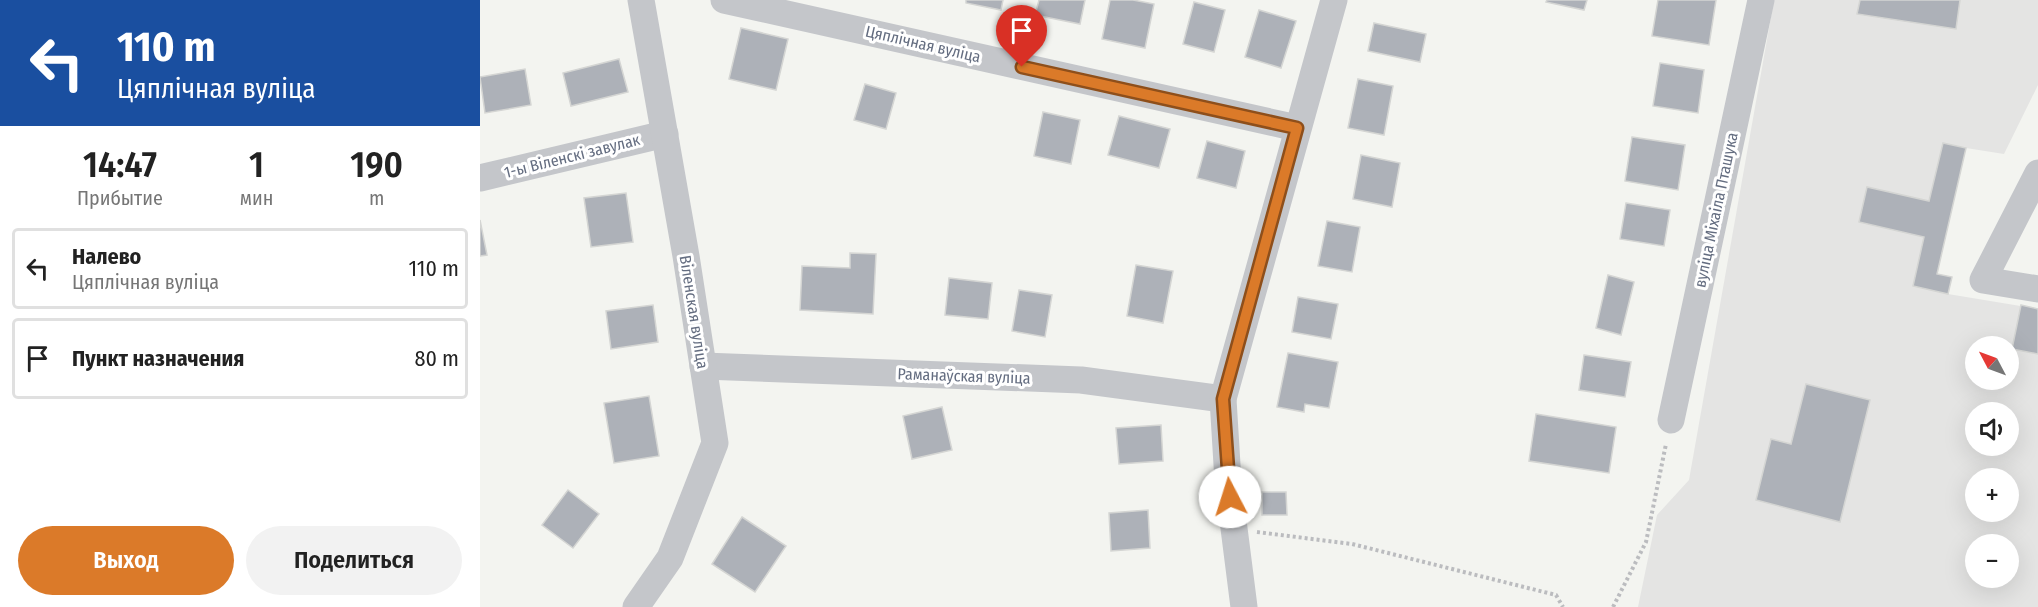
<!DOCTYPE html>
<html lang="ru">
<head>
<meta charset="utf-8">
<style>
  body { margin:0; font-family:"Fira Sans Condensed",sans-serif; background:#f2f2f2; color:#222; height:100vh; display:flex; flex-direction:column; font-size:22px; white-space:nowrap }
  * { box-sizing:border-box; margin:0 }
  p { font-size:20px; color:#767676 }
  .icon { flex:none; width:33px; height:33px; fill:none; stroke:currentColor; stroke-width:2; stroke-linecap:round; stroke-linejoin:round }
  .map { position:relative; flex:1; overflow:hidden }
  .side { display:flex; flex-direction:column; background:#fff; width:480px }
  .side>* { flex:none }
  .top-card { background:#1a4fa0; color:#fff; overflow:hidden }
  .needle { width:39px; rotate:311deg }
  .buttons { position:absolute; left:1485px; top:336px; display:grid; gap:12px }
  .buttons a { display:grid; place-items:center; width:54px; height:54px; border-radius:50%; background:#fff; box-shadow:0 6px 24px #0002; font-size:30px }
  .pin { position:absolute; display:grid; place-items:center; width:51px; height:51px; color:#fff; margin:-62px -26px; border-radius:50% 50% 50% 0; rotate:-45deg; box-shadow:0 0 6px #0007 }
  .pin .icon { rotate:45deg }
  .me { position:absolute; width:66px; margin:-33px; rotate:355deg; stroke-linejoin:round; filter:drop-shadow(0 0 4px #0008) }
  .turn { display:flex; align-items:center; gap:21px; height:126px; padding:0 18px; font-size:27px }
  .turn .icon { width:78px; height:78px; stroke-width:2.5 }
  .turn b { display:block; font-size:42px; line-height:51px }
  .eta { display:flex; justify-content:space-evenly; align-items:center; height:102px; text-align:center }
  .eta b { font-size:36px; font-weight:600; line-height:42px }
  .button { display:flex; gap:12px; margin-top:auto; padding:12px 18px }
  .button a { flex:1; height:69px; border-radius:36px; background:#db7a29; color:#fff; font-size:24px; font-weight:600; line-height:69px; text-align:center }
  .button a+a { background:#f2f2f2; color:#222 }
  ul { padding:0; list-style:none }
  li { display:flex; align-items:center; gap:18px; height:81px; margin:0 12px 9px; padding:0 6px; border:3px solid #e0e0e0; border-radius:6px }
  li div { flex:1 }
  li b { display:block; font-size:22px }
  li em { font-style:normal }
  main { display:flex; flex:1; min-height:0 }
  .map>svg:first-child { display:block }
</style>
</head>
<body>
<main>
<section class="side">
<div class="top-card">
<div class="turn"><svg class="icon" aria-label="left" viewBox="0 0 24 24"><path d="M17 20v-9H6M10 6l-5 5 5 5"/></svg><div><b>110 m</b>Цяплічная вуліца</div></div>
</div>
<div class="eta">
<div><b>14:47</b><p>Прибытие</p></div>
<div><b>1</b><p>мин</p></div>
<div><b>190</b><p>m</p></div>
</div>
<ul>
<li><svg class="icon" aria-label="left" viewBox="0 0 24 24"><path d="M17 20v-9H6M10 6l-5 5 5 5"/></svg><div><b>Налево</b><p>Цяплічная вуліца</p></div><em>110 m</em></li>
<li><svg class="icon" aria-label="arrive" viewBox="0 0 24 24"><path d="M6 21V4h12l-3 4 3 4H6"/></svg><div><b>Пункт назначения</b></div><em>80 m</em></li>
</ul>
<div class="button"><a>Выход</a><a>Поделиться</a></div>
</section>
<div class="map">
<svg width="1558" height="607" viewBox="0 0 1558 607">
  <rect width="100%" height="100%" fill="#f3f4f0"/>
  <path fill="#e4e4e3" fill-rule="evenodd" d="M 1294,0 L 1558,0 L 1558,85 L 1524,154 L 1486,148 L 1457,274 L 1472,277 L 1468,294 L 1558,309 L 1558,607 L 1158,607 L 1177,515 L 1209,480 ZM 1496,346 L 1528,346 L 1528,380 L 1496,380 ZM 1496,412 L 1528,412 L 1528,446 L 1496,446 ZM 1496,478 L 1528,478 L 1528,512 L 1496,512 ZM 1496,544 L 1528,544 L 1528,578 L 1496,578 Z"/>
  <g fill="#adb1b8" stroke="#d4d5d3" stroke-width="1.5">
    <path d="M 486,0 L 523,0 L 521,10 L 486,3 Z"/>
    <path d="M 559,0 L 605,0 L 600,24 L 555,15 Z"/>
    <path d="M 630,0 L 653,0 L 674,4 L 665,48 L 622,39 Z"/>
    <path d="M 1067,0 L 1107,0 L 1104,10 L 1066,2 Z"/>
    <path d="M 1178,0 L 1236,0 L 1229,45 L 1172,36 Z"/>
    <path d="M 1380,0 L 1480,0 L 1476,29 L 1377,14 Z"/>
    <path d="M 714,2 L 745,10 L 734,52 L 703,44 Z"/>
    <path d="M 779,10 L 816,21 L 801,68 L 765,57 Z"/>
    <path d="M 894,23 L 946,34 L 940,62 L 888,51 Z"/>
    <path d="M 261,28 L 308,39 L 296,90 L 249,79 Z"/>
    <path d="M 139,59 L 148,92 L 91,106 L 83,73 Z"/>
    <path d="M 1180,63 L 1224,70 L 1218,113 L 1173,106 Z"/>
    <path d="M 45,69 L 51,105 L 5,113 L 0,77 Z"/>
    <path d="M 878,79 L 913,86 L 904,135 L 868,128 Z"/>
    <path d="M 385,84 L 416,93 L 406,129 L 374,120 Z"/>
    <path d="M 563,112 L 600,120 L 591,164 L 554,156 Z"/>
    <path d="M 639,116 L 690,129 L 679,168 L 628,155 Z"/>
    <path d="M 1152,137 L 1205,145 L 1198,190 L 1145,181 Z"/>
    <path d="M 727,141 L 765,151 L 756,188 L 717,178 Z"/>
    <path d="M 1463,143 L 1486,148 L 1457,274 L 1472,277 L 1468,294 L 1433,286 L 1444,237 L 1379,222 L 1387,187 L 1449,201 Z"/>
    <path d="M 881,155 L 920,163 L 912,207 L 873,199 Z"/>
    <path d="M 146,193 L 153,242 L 111,247 L 104,198 Z"/>
    <path d="M 1146,203 L 1190,210 L 1184,246 L 1140,239 Z"/>
    <path d="M 0,220 L 7,255 L 0,256 Z"/>
    <path d="M 847,221 L 880,227 L 872,272 L 838,266 Z"/>
    <path d="M 370,253 L 396,254 L 393,314 L 320,310 L 322,266 L 370,268 Z"/>
    <path d="M 656,265 L 693,271 L 683,323 L 647,316 Z"/>
    <path d="M 1128,275 L 1154,282 L 1141,335 L 1116,328 Z"/>
    <path d="M 469,278 L 512,283 L 508,319 L 465,315 Z"/>
    <path d="M 539,290 L 572,295 L 565,337 L 532,331 Z"/>
    <path d="M 818,297 L 858,304 L 851,339 L 812,332 Z"/>
    <path d="M 173,305 L 178,342 L 131,349 L 126,311 Z"/>
    <path d="M 1541,305 L 1558,309 L 1558,354 L 1532,349 Z"/>
    <path d="M 808,353 L 858,362 L 849,408 L 825,404 L 824,412 L 797,407 Z"/>
    <path d="M 1104,355 L 1151,362 L 1145,397 L 1099,390 Z"/>
    <path d="M 1326,384 L 1390,400 L 1360,522 L 1276,500 L 1291,439 L 1311,444 Z"/>
    <path d="M 169,396 L 179,456 L 134,463 L 124,403 Z"/>
    <path d="M 462,407 L 472,450 L 432,459 L 423,416 Z"/>
    <path d="M 1056,414 L 1136,427 L 1129,473 L 1049,461 Z"/>
    <path d="M 681,425 L 683,461 L 639,464 L 636,428 Z"/>
    <path d="M 88,490 L 119,514 L 93,548 L 62,525 Z"/>
    <path d="M 782,492 L 806,492 L 807,515 L 782,515 Z"/>
    <path d="M 668,510 L 670,548 L 631,551 L 629,513 Z"/>
    <path d="M 262,517 L 306,546 L 275,592 L 232,564 Z"/>
  </g>
  <g fill="none" stroke-linecap="round" stroke-linejoin="round">
    <g stroke="#bbbcbf" stroke-width="4" stroke-dasharray="3 3" stroke-linecap="butt">
      <path d="M 777,532 L 872,544 L 1076,595 L 1083,607"/>
      <path d="M 1133,607 L 1166,542 L 1186,444"/>
    </g>
    <g stroke="#c4c6ca" stroke-width="27">
      <path d="M 244,0 L 817,128"/>
      <path d="M 1558,173 L 1503,280 L 1558,289"/>
      <path d="M 0,178 L 185,134"/>
      <path d="M 223,366 L 601,380 L 743,399"/>
      <path d="M 1191,420 L 1281,0"/>
      <path d="M 156,607 L 190,558 L 235,443 L 206,256 L 161,0"/>
      <path d="M 764,607 L 748,481 L 743,399 L 854,0"/>
    </g>
  </g>
  <g fill="none" stroke-linecap="round" stroke-linejoin="round">
    <defs>
      <path id="route" d="M 542,67 L 817,128 L 743,399 L 750,497"/>
    </defs>
    <use href="#route" stroke="#8e4f1b" stroke-width="15"/>
    <use href="#route" stroke="#db7a29" stroke-width="10"/>
  </g>
  <g text-anchor="middle" dominant-baseline="central" stroke-width="6" stroke-linejoin="round" paint-order="stroke">
    <g font-size="16" fill="#646d80" stroke="#fff">
      <text transform="translate(443 44) rotate(13)">Цяплічная вуліца</text>
      <text transform="translate(92 156) rotate(-14)">1-ы Віленскі завулак</text>
      <text transform="translate(1236 210) rotate(-78)">вуліца Міхаіла Пташука</text>
      <text transform="translate(214 312) rotate(81)">Віленская вуліца</text>
      <text transform="translate(484 376) rotate(2)">Раманаўская вуліца</text>
    </g>
  </g>
</svg>
<div class="buttons">
<a><svg class="needle" viewBox="-14 -14 28 28"><path d="M0-13l5 13h-10z" fill="#e53935"/><path d="M0 13l5-13h-10z" fill="#767676"/></svg></a>
<a><svg class="icon" aria-label="sound" viewBox="0 0 24 24"><path d="M4 9h4l5-4v14l-5-4H4zM17 9q2 3 0 6"/></svg></a>
<a>+</a>
<a>−</a>
</div>
<div class="pin" style="left:542px;top:67px;background:#d93025"><svg class="icon" aria-label="arrive" viewBox="0 0 24 24"><path d="M6 21V4h12l-3 4 3 4H6"/></svg></div>
<svg class="me" style="left:750px;top:497px" viewBox="-20 -20 40 40"><circle r="19" fill="#fff"/><path d="M0-13L10 11 0 6-10 11z" fill="#db7a29"/></svg>
</div>
</main>
</body>
</html>
